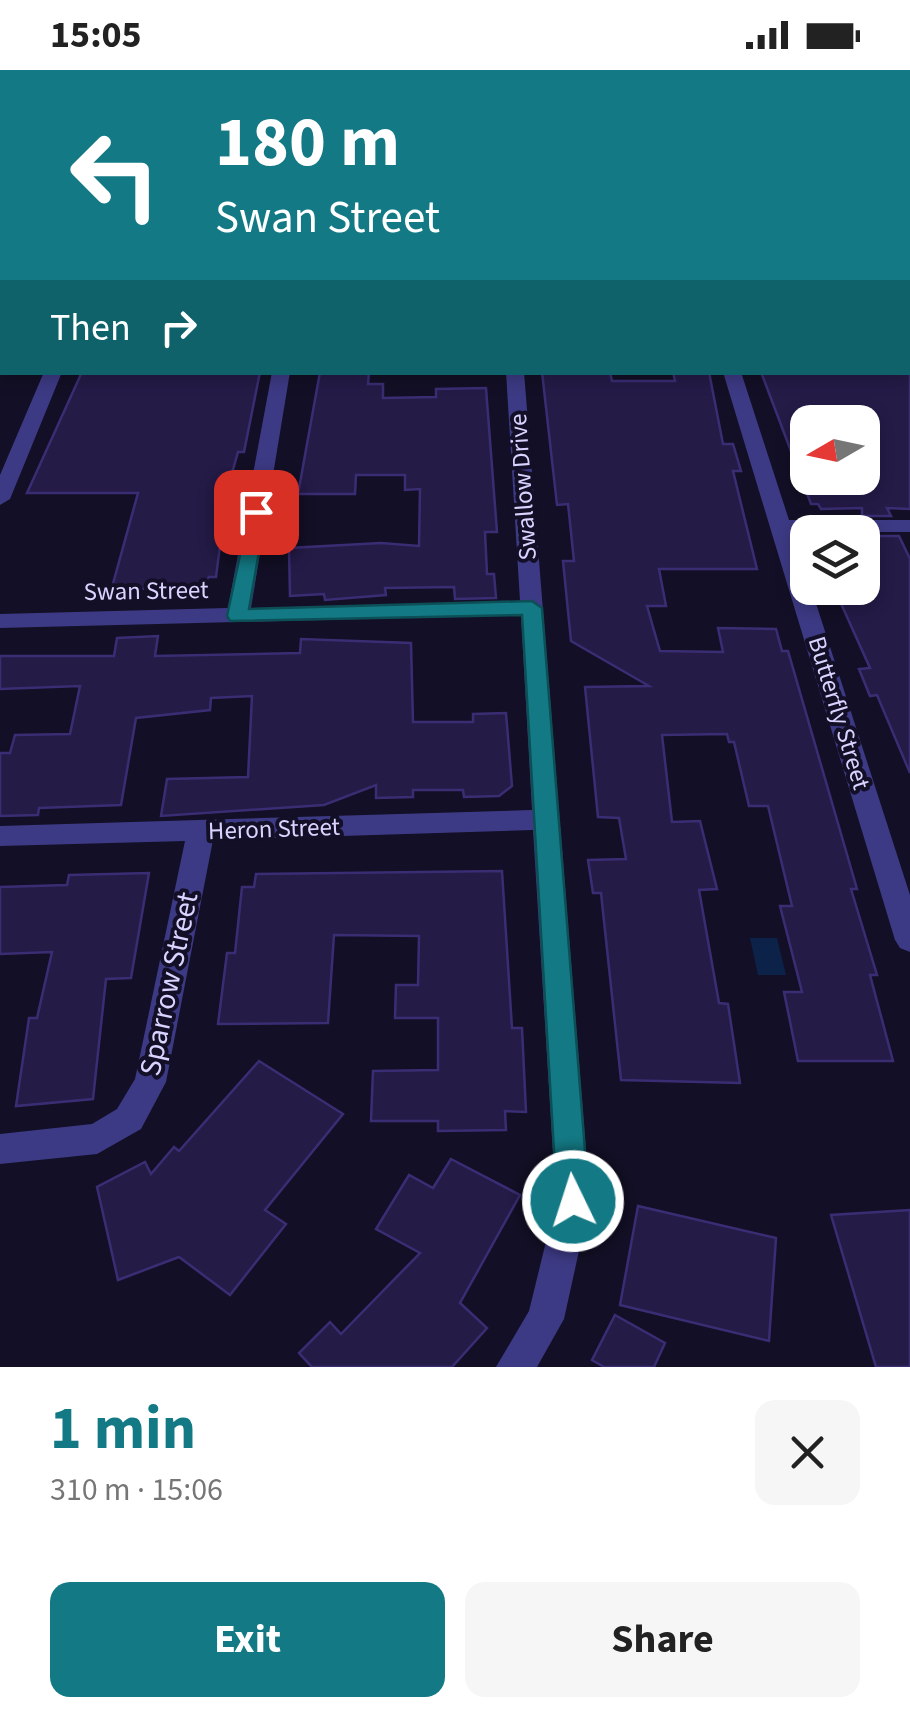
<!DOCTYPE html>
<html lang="en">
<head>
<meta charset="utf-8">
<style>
  body { margin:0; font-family:"Source Sans 3",sans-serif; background:#f6f6f6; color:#222; height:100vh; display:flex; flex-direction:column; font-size:38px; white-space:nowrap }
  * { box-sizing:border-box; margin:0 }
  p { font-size:32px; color:#767676 }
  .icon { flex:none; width:55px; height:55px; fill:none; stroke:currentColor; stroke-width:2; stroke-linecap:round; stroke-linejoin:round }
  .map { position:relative; height:1297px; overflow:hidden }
  .panel { display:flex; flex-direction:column; background:#fff; flex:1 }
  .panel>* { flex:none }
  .hud { position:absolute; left:0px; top:0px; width:910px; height:305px; box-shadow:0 5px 15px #0003; background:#137a85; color:#fff; overflow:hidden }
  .needle { width:65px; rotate:261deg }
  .fabs { position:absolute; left:790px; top:335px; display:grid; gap:20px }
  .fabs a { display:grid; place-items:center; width:90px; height:90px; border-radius:20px; background:#fff; box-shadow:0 5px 15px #0003; font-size:50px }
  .pin { position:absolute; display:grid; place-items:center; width:85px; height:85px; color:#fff; margin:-42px; border-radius:20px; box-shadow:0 5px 15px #0006 }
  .me { position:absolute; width:110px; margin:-55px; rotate:356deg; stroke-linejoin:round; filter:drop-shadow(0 0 8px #0008) }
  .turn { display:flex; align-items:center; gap:35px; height:210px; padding:0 50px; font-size:45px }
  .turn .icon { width:130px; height:130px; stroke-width:2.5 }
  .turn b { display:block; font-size:70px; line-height:85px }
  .then { display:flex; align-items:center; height:95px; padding:0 50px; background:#0003; gap:20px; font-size:38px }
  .round { display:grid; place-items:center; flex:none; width:105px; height:105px; border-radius:20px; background:#f6f6f6 }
  .overview { display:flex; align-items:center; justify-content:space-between; height:170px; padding:0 50px }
  h1 { font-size:60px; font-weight:700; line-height:75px; color:#137a85 }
  .cta { display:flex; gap:20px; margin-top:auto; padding:20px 50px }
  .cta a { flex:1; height:115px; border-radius:20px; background:#137a85; color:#fff; font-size:40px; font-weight:700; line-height:115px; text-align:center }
  .cta a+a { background:#f6f6f6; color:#222 }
  .status { display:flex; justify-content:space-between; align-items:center; height:70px; padding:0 50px; background:#fff; direction:ltr }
  .status svg { height:28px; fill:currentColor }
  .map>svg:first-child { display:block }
</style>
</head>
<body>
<div class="status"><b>15:05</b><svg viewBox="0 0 49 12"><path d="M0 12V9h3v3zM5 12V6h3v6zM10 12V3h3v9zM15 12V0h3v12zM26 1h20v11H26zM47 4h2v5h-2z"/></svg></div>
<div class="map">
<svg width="910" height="1297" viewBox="0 0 910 1297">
  <rect width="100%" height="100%" fill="#130f26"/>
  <path fill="#0c2248" d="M 750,868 L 777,868 L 786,905 L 758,905 Z"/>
  <g fill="#241b47" stroke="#3b2d73" stroke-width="2.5" fill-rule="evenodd">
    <path d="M 82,302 L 260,302 L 244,382 L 238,382 L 227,421 L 216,507 L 209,507 L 197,520 L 171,517 L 111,521 L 138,423 L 27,423 Z"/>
    <path d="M 320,302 L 369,302 L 368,314 L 383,314 L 383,328 L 436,327 L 436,319 L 486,318 L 497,462 L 485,462 L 487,504 L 494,504 L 496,528 L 455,529 L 454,517 L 385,518 L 386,525 L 325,530 L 324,524 L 290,526 L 289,478 L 381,473 L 419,476 L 420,419 L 405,420 L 405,405 L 356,405 L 355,424 L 298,424 Z"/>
    <path d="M 542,302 L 610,302 L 612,311 L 675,311 L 673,302 L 709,302 L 723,374 L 733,374 L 741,401 L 733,401 L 757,499 L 659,499 L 666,536 L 647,536 L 660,581 L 723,582 L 718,558 L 776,559 L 782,581 L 788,581 L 857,819 L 851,819 L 877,905 L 870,905 L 893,991 L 798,991 L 784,922 L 802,922 L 780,836 L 792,836 L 768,736 L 749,736 L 734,672 L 729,672 L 727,664 L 662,665 L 672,752 L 700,751 L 717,819 L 699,820 L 719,933 L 728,934 L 740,1013 L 621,1010 L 601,823 L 593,823 L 588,790 L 626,789 L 619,748 L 598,747 L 585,617 L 649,616 L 571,571 L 563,491 L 574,491 L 568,434 L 557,435 Z"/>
    <path d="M 761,302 L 910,302 L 910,439 L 887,438 L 891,446 L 862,446 L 862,438 L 821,439 L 818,434 L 811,434 ZM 808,352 L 862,352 L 862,408 L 808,408 Z"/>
    <path d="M 862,466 L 899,466 L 910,489 L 910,703 L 877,625 L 870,626 L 859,599 L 870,598 L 834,518 L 862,518 Z"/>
    <path d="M 158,566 L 155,586 L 300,583 L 301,569 L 411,573 L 413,652 L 473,652 L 473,644 L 506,643 L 512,716 L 499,726 L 464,727 L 463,720 L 413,720 L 413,727 L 376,728 L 376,715 L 324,735 L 161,746 L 167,709 L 248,707 L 252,626 L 211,628 L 210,640 L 136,648 L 121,735 L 39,738 L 38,745 L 0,746 L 0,683 L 10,683 L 15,665 L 70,664 L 80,616 L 0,619 L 0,586 L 114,586 L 117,568 Z"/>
    <path d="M 502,801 L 512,958 L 522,958 L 526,1042 L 505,1041 L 506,1060 L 438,1061 L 438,1051 L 371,1051 L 373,1001 L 438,1000 L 438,948 L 395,948 L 396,915 L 418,915 L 419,866 L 334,865 L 328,953 L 218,954 L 227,883 L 235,883 L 242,817 L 254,817 L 256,804 Z"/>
    <path d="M 149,803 L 131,908 L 106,909 L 93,1029 L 16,1036 L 29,948 L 37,948 L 52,882 L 0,884 L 0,817 L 67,815 L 69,805 Z"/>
    <path d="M 259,991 L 343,1044 L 265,1140 L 286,1154 L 230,1225 L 179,1187 L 118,1210 L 97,1117 L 145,1092 L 151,1104 L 174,1077 L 179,1081 Z"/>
    <path d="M 451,1089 L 520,1125 L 460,1233 L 487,1258 L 452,1297 L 312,1297 L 299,1283 L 330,1252 L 341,1264 L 420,1183 L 376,1159 L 409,1105 L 433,1118 Z"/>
    <path d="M 638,1136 L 776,1168 L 769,1271 L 620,1235 Z"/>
    <path d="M 910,1140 L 910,1297 L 876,1297 L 831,1145 Z"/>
    <path d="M 615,1245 L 665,1273 L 654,1297 L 604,1297 L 592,1290 Z"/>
  </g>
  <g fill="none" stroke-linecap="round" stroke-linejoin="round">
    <g fill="#3d3a85" fill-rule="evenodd">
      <rect x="908" y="38" width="2" height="8"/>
      <path d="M 2,49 L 2,57 L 0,58 L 0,50 Z"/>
      <rect x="908" y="111" width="2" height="9"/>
      <rect x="908" y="242" width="2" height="14"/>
      <path d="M 44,302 L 62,302 L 10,429 L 0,435 L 0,405 Z"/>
      <path d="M 272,302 L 290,302 L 251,538 L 520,531 L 506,302 L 524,302 L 590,1131 L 564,1249 L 537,1297 L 496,1297 L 529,1241 L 556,1131 L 533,760 L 213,770 L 166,1012 L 141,1059 L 97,1084 L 0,1094 L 0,1064 L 92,1054 L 117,1039 L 135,1009 L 185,771 L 0,776 L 0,756 L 532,740 L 521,545 L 0,558 L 0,544 L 228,538 Z"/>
      <path d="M 723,302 L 741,302 L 789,450 L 910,450 L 910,462 L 793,462 L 910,825 L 910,882 L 900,878 L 895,870 Z"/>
    </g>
    <rect fill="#c25bff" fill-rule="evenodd" x="0" y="15" width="2" height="8"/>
  </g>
  <path fill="#137a85" stroke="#0c4f56" stroke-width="2.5" d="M 250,438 L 266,442 L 249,539 L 532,531 L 542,538 L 589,1131 L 584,1141 L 573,1146 L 562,1141 L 557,1131 L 522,545 L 230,551 L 227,546 Z"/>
  <g text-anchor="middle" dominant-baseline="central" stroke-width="8" stroke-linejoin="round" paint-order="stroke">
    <g font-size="25" fill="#d9d4ff" stroke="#130f26">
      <text transform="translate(523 417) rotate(-94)">Swallow Drive</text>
      <text transform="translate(146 521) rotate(-1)">Swan Street</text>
      <text transform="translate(839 643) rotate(73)">Butterfly Street</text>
      <text transform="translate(274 759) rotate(-2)">Heron Street</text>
    </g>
    <g font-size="30" fill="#d9d4ff" stroke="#130f26">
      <text transform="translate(169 914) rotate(-78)">Sparrow Street</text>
    </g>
  </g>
</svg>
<div class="fabs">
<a><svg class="needle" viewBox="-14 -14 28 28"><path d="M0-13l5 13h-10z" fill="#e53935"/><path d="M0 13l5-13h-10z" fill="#767676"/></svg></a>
<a><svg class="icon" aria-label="layers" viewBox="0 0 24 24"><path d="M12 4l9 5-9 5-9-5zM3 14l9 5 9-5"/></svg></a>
</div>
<div class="pin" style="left:256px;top:442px;background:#d93025"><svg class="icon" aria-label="arrive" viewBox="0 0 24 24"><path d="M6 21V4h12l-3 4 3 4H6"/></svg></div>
<svg class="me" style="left:573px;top:1131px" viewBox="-20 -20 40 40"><circle r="17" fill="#137a85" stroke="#fff" stroke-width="3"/><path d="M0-11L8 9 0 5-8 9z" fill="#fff"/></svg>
<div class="hud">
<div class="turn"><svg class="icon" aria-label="left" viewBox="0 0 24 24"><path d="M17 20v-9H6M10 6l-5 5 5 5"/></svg><div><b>180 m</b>Swan Street</div></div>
<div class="then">Then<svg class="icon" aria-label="right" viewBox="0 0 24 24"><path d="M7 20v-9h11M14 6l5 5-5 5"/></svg></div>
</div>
</div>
<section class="panel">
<div class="overview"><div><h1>1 min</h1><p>310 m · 15:06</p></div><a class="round"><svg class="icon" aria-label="close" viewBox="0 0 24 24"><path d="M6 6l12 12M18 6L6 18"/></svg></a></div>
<div class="cta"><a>Exit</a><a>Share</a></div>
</section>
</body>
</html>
